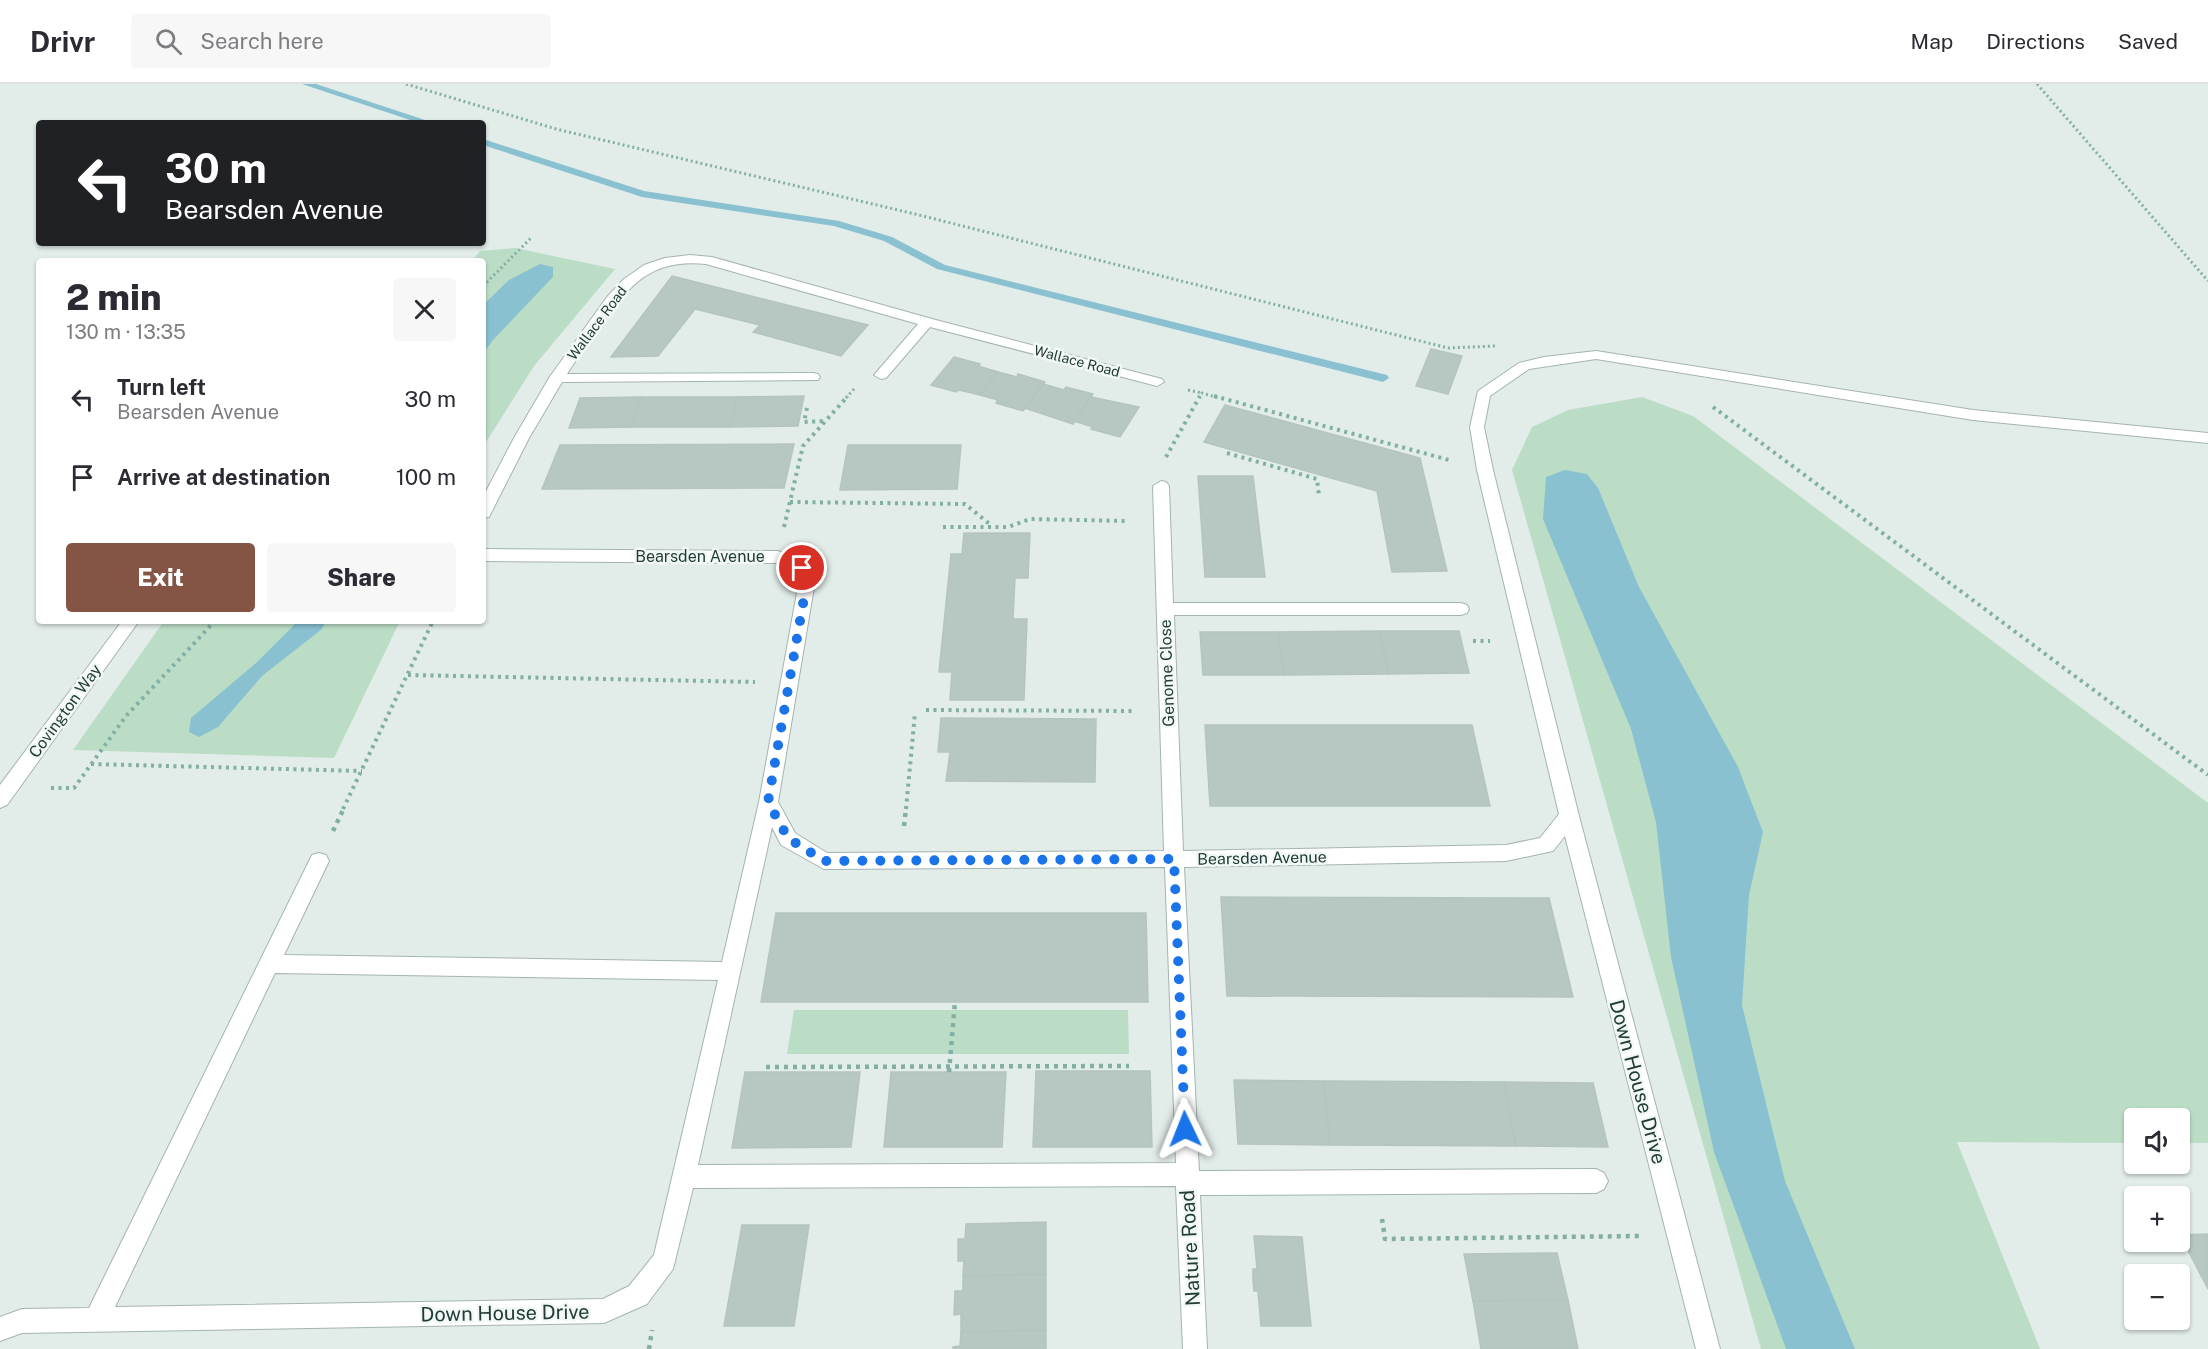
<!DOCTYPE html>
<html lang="en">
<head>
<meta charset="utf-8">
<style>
  body { margin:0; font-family:"Public Sans",sans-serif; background:#f7f7f7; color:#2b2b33; height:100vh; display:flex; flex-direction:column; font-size:22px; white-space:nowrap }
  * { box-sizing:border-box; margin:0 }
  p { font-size:20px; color:#7c7c81 }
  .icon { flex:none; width:33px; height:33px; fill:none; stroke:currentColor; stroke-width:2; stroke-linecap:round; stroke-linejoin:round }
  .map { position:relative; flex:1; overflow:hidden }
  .sheet { position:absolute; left:36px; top:174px; width:450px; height:366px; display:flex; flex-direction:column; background:#fff; border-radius:6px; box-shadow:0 2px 4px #0004 }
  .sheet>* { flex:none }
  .guide { position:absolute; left:36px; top:36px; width:450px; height:126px; border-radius:6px; box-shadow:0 2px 4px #0004; background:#202124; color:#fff; overflow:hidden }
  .buttons { position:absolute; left:2124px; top:1024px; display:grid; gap:12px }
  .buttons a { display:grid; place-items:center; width:66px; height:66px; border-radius:6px; background:#fff; box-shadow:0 2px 4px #0004; font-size:30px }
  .pin { position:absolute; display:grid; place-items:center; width:51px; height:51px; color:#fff; margin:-26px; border:3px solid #fff; border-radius:50%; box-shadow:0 2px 6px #0007 }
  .me { position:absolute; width:66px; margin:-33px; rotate:358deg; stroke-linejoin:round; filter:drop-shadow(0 0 4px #0008) }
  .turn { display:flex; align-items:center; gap:21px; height:126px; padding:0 30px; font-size:27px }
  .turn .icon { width:78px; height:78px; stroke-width:2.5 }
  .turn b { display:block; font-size:42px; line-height:51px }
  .round { display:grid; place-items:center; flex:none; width:63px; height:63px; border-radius:6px; background:#f7f7f7 }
  .headline { display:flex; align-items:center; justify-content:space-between; height:102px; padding:0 30px }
  h1 { font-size:36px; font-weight:800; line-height:45px }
  .action { display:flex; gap:12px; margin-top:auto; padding:12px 30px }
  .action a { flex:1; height:69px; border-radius:6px; background:#845545; color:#fff; font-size:24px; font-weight:800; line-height:69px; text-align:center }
  .action a+a { background:#f7f7f7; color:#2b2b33 }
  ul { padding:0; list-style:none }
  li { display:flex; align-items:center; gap:18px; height:78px; padding:0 30px }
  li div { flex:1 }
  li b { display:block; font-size:22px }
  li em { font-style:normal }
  header { display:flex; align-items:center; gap:36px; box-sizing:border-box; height:84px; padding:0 30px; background:#fff; border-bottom:2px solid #e1e1e2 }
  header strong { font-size:28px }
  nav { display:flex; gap:33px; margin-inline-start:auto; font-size:21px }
  .search { width:420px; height:54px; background:#f7f7f7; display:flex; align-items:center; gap:15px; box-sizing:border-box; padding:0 21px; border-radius:6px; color:#7c7c81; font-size:22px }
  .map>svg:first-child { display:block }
</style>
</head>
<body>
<header>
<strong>Drivr</strong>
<div class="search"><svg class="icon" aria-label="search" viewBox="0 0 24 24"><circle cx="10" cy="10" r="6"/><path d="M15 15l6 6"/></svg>Search here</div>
<nav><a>Map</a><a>Directions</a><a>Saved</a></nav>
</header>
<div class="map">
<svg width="2208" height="1265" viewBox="0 0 2208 1265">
  <rect width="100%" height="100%" fill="#e2ece8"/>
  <g fill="#bbddc6">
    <path d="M 515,164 L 615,185 L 534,282 L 483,363 L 483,177 L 472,177 L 480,167 Z"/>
    <path d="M 1642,313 L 1693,332 L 2208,719 L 2208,1059 L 2180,1059 L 2180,1035 L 2134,1035 L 2134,1059 L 1957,1058 L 2040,1265 L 1761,1265 L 1512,386 L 1532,343 L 1568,326 Z"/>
    <path d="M 164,537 L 400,537 L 334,674 L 73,666 Z"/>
    <path d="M 794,926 L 1128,926 L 1129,970 L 787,970 Z"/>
  </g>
  <g fill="#8ac1d1">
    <path d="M 540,180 L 553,183 L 553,193 L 493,256 L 483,270 L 483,221 L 509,196 Z"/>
    <path d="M 1565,386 L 1587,390 L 1598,404 L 1639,503 L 1738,683 L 1763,748 L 1749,811 L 1742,921 L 1785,1097 L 1855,1265 L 1786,1265 L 1714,1068 L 1671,873 L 1656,738 L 1631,645 L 1543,435 L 1546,393 Z"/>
    <path d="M 298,537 L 326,537 L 322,545 L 262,592 L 218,643 L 199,653 L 189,648 L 191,634 L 256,579 Z"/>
  </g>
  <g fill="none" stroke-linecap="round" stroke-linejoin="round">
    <g fill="#8ac1d1" fill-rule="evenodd">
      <path d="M 302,0 L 316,0 L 434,39 L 419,39 Z"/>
      <path d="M 483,55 L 644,107 L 839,137 L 892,153 L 945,181 L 1387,291 L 1389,294 L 1383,298 L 937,185 L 884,157 L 834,142 L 642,113 L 483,61 Z"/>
    </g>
  </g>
  <g fill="#b7c7c1" stroke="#b4c5bf" stroke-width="1.5">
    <path d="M 672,192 L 795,223 L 868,241 L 841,272 L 753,248 L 760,241 L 695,225 L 658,272 L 611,273 Z"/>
    <path d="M 1431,265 L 1462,272 L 1448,310 L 1416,302 Z"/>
    <path d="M 954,273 L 980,280 L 978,282 L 998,288 L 980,311 L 959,306 L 956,308 L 931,301 Z"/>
    <path d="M 998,288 L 1017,293 L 1018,290 L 1045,298 L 1023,327 L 996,319 L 998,316 L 980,311 Z"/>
    <path d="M 1043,300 L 1064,306 L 1066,303 L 1093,310 L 1073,340 L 1025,324 Z"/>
    <path d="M 804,312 L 798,342 L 730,343 L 737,313 Z"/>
    <path d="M 641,313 L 631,343 L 569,344 L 580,314 Z"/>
    <path d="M 641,313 L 737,313 L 730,343 L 631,343 Z"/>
    <path d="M 1091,313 L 1139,323 L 1120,353 L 1091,345 L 1093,343 L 1074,337 Z"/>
    <path d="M 1225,321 L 1420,374 L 1447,487 L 1392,488 L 1377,407 L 1204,358 Z"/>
    <path d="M 794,360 L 784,404 L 542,405 L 560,361 Z"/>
    <path d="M 848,361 L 961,361 L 957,405 L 840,406 Z"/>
    <path d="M 1198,392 L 1253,392 L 1265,493 L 1205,493 Z"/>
    <path d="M 964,449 L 1030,449 L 1028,494 L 1015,494 L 1013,535 L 1027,535 L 1024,616 L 950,616 L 952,588 L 939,588 L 951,470 L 962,470 Z"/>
    <path d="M 1380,547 L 1459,547 L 1469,589 L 1388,590 Z"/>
    <path d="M 1380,547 L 1388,590 L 1284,591 L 1278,548 Z"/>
    <path d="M 1200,548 L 1278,548 L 1284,591 L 1203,591 Z"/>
    <path d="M 941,634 L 1096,635 L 1095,698 L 946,697 L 950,668 L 938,668 Z"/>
    <path d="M 1205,641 L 1472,641 L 1490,722 L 1210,722 Z"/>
    <path d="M 1221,813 L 1549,814 L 1573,913 L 1227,912 Z"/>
    <path d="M 776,829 L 1146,829 L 1148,918 L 761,918 Z"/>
    <path d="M 1036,987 L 1150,987 L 1152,1063 L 1033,1063 Z"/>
    <path d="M 745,988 L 860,988 L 851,1063 L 732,1064 Z"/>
    <path d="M 891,988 L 1006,988 L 1002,1063 L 884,1063 Z"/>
    <path d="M 1234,996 L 1324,997 L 1330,1061 L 1238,1060 Z"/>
    <path d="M 1324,997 L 1504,998 L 1516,1062 L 1330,1061 Z"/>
    <path d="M 1504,998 L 1593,999 L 1608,1063 L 1516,1062 Z"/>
    <path d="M 1046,1138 L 1046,1190 L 963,1192 L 964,1177 L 958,1177 L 958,1155 L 965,1155 L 966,1140 Z"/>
    <path d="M 742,1141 L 809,1141 L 794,1242 L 724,1242 Z"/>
    <path d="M 2208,1150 L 2208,1205 L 2180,1151 Z"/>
    <path d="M 1254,1152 L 1302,1153 L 1311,1242 L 1261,1242 L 1258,1207 L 1254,1207 L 1253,1196 L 1253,1185 L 1257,1185 Z"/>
    <path d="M 1557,1169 L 1568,1216 L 1473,1217 L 1464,1170 Z"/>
    <path d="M 1046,1190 L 1046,1246 L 961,1248 L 961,1230 L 954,1231 L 955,1207 L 963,1207 L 963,1192 Z"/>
    <path d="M 1568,1216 L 1578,1265 L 1481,1265 L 1473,1217 Z"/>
    <path d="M 1046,1246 L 1046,1265 L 953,1265 L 953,1263 L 960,1262 L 961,1248 Z"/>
  </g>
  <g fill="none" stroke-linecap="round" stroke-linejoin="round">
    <defs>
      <g id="minor">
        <path d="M 690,171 L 712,173 L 932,235 L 1162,295 L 1164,298 L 1157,302 L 930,243 L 886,294 L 881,295 L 874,291 L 918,240 L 706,180 C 654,175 633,197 604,236 C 591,254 579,271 567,290 L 813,289 L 818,290 L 820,293 L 818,296 L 562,298 L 529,354 L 491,429 L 489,433 L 483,434 L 483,413 L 514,354 L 549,294 L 607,213 L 624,195 L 644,181 L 665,174 Z"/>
        <path d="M 1596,267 L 1973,326 L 2208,349 L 2208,359 L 1973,336 L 1596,275 L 1529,285 L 1490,312 L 1484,343 L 1493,386 L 1579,732 L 1720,1265 L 1696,1265 L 1565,752 L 1553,767 L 1506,777 L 1184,783 L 1199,1087 L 1596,1085 L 1604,1089 L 1608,1097 L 1604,1105 L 1596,1109 L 1200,1111 L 1207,1265 L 1183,1265 L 1176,1102 L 693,1104 L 673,1185 L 647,1220 L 604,1239 L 22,1249 L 0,1257 L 0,1233 L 22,1225 L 89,1224 L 312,771 L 319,769 L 326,771 L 329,777 L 284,871 L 722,878 L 759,718 L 798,503 L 794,487 L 776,479 L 483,477 L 483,465 L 778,467 L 808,480 L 814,503 L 778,718 L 795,749 L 827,769 L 1164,767 L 1153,402 L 1161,397 L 1166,398 L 1169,402 L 1173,519 L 1461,519 L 1467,521 L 1469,525 L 1467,529 L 1461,531 L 1174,531 L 1183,767 L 1506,761 L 1540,754 L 1559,730 L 1477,386 L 1470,343 L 1478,307 L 1519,279 L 1544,273 ZM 772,743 L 781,761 L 824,785 L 1165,783 L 1176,1079 L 698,1081 ZM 275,889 L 718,896 L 654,1171 L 629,1202 L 603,1215 L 115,1223 Z"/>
        <path d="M 122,537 L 139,537 L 7,721 L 0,724 L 0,701 Z"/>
      </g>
    </defs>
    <use href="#minor" stroke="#a5b4af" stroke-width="2"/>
    <g stroke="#82afa4" stroke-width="3" stroke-dasharray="2 3" stroke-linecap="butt">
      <path d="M 406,0 L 556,45 L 915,130 L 1448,264 L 1495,262"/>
      <path d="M 2037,0 L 2208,197"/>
      <path d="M 483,202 L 532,153"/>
      <path d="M 1188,306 L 1202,309"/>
      <path d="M 846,314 L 855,304"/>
      <path d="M 1199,314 L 1202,309 L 1219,314"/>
    </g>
    <g stroke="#82afa4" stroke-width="4" stroke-dasharray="3 4.5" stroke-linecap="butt">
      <path d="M 1214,312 L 1449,376"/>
      <path d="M 1713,323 L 2208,691"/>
      <path d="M 807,324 L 804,338 L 824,337"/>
      <path d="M 1227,369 L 1317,395 L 1319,412"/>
      <path d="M 1166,373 L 1200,312"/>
      <path d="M 790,418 L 965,420 L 992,442"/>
      <path d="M 784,443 L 803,362 L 848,312"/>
      <path d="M 943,443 L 1008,443 L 1030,435 L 1127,437"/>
      <path d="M 1473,557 L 1490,557"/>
      <path d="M 408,591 L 755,598"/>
      <path d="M 926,626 L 1134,627"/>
      <path d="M 91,680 L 362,687"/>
      <path d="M 51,704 L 74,704 L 126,632 L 215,537"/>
      <path d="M 343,725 L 433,537"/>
      <path d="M 906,725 L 915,629"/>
    </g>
    <g stroke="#82afa4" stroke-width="4.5" stroke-dasharray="4 5" stroke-linecap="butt">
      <path d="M 904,742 L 906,724"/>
      <path d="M 333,747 L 344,724"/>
      <path d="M 766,983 L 1129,982"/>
      <path d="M 949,988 L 955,918"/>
      <path d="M 1382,1135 L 1385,1155 L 1640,1152"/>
      <path d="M 649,1265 L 652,1246"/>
    </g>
    <use href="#minor" fill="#fff" fill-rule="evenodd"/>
  </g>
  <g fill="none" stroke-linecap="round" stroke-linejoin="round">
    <path stroke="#1a73e8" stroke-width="10" stroke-dasharray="0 18" d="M 802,484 L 806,503 L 768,718 L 788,754 L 824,777 L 1174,775 L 1185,1045"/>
  </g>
  <g text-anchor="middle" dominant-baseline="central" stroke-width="5" stroke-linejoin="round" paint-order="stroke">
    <g font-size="14" fill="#223d37" stroke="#f2f8f6">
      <text transform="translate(597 239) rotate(-53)">Wallace Road</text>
      <text transform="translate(1077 277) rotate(15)">Wallace Road</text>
    </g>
    <g font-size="16" fill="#223d37" stroke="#f2f8f6">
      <text x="700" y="472">Bearsden Avenue</text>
      <text transform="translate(1167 589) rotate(-92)">Genome Close</text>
      <text transform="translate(65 627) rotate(-54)">Covington Way</text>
      <text transform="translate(1262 774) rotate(-1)">Bearsden Avenue</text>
    </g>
    <g font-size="20" fill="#223d37" stroke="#f2f8f6">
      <text transform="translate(1638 998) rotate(75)">Down House Drive</text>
      <text transform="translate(1190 1164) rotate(-93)">Nature Road</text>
      <text transform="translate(505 1229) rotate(-1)">Down House Drive</text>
    </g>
  </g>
</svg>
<div class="buttons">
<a><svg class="icon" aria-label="sound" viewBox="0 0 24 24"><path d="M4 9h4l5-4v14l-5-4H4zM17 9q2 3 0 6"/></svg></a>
<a>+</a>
<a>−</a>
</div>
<div class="pin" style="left:802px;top:484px;background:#d93025"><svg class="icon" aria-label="arrive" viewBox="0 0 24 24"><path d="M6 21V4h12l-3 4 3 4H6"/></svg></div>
<svg class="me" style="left:1185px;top:1045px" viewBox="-20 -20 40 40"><path d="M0-17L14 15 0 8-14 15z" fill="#1a73e8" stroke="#fff" stroke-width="4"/></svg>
<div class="guide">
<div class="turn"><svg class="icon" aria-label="left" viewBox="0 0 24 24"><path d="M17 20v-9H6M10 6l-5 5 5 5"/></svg><div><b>30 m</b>Bearsden Avenue</div></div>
</div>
<section class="sheet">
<div class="headline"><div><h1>2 min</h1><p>130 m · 13:35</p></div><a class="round"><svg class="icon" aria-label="close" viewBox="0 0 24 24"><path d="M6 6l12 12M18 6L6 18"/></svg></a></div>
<ul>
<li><svg class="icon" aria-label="left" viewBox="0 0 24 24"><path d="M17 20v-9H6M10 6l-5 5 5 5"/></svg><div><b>Turn left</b><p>Bearsden Avenue</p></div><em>30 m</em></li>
<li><svg class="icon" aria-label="arrive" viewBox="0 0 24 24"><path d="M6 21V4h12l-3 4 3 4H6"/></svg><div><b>Arrive at destination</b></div><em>100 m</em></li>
</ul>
<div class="action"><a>Exit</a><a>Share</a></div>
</section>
</div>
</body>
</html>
